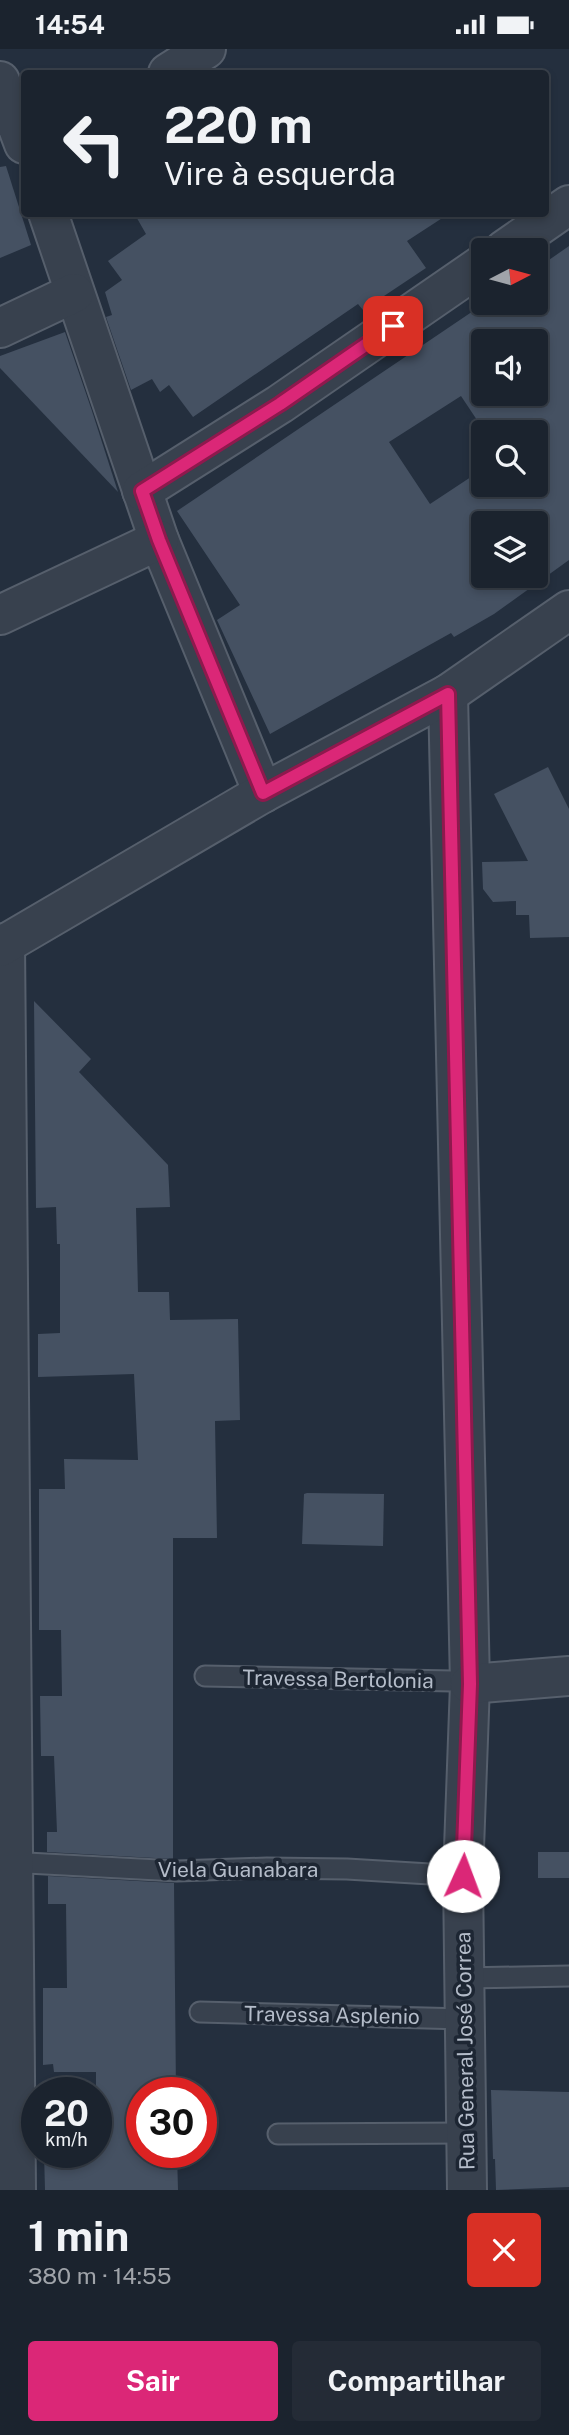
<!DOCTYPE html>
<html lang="pt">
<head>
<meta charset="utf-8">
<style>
  body { margin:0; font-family:"Public Sans",sans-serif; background:#242b36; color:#f1f3f6; height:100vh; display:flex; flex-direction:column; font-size:26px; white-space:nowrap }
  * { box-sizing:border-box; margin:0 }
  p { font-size:23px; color:#a0a4aa }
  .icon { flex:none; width:38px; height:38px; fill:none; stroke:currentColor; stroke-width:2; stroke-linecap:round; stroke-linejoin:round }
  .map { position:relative; height:2141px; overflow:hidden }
  .panel { display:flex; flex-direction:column; background:#1b232e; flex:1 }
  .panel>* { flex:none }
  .hud { position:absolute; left:21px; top:21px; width:528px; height:147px; border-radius:7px; box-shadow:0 4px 10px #0003,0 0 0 2px #39404a; background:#1b232e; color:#f1f3f6; overflow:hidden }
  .needle { width:46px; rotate:84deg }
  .controls { position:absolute; left:471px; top:189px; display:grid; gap:14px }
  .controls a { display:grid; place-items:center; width:77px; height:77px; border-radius:7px; background:#1b232e; box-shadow:0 4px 10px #0003,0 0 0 2px #39404a; font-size:35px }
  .speed { position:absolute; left:21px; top:2028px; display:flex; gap:14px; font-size:35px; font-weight:700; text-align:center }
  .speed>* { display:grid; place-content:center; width:91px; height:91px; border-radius:50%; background:#1b232e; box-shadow:0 4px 10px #0003,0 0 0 2px #39404a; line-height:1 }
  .speed small { font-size:18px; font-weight:400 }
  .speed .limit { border:10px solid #d22; background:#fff; color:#111 }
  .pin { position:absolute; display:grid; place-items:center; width:60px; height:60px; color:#fff; margin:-30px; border-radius:14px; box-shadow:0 4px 10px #0006 }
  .me { position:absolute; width:77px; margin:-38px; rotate:2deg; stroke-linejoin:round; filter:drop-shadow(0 0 5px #0008) }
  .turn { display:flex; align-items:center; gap:24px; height:147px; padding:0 28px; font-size:32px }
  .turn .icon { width:91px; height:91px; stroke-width:2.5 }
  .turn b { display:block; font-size:49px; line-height:60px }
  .round { display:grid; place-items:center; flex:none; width:74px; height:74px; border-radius:7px; background:#242b36 }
  .head { display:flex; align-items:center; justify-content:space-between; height:119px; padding:0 28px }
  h1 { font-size:42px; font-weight:700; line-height:52px }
  .cta { display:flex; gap:14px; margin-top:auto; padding:14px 28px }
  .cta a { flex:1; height:80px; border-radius:7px; background:#db2777; color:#fff; font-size:28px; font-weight:700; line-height:80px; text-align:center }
  .cta a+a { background:#242b36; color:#f1f3f6 }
  .status { display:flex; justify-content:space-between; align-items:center; height:49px; padding:0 35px; background:#1b232e; direction:ltr }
  .status svg { height:19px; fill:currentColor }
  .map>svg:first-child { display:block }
</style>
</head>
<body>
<div class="status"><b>14:54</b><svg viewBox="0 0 49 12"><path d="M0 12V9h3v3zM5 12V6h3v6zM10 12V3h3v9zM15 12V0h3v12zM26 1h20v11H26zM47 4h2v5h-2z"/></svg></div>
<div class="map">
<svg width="569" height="2141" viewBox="0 0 569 2141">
  <rect width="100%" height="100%" fill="#242f3e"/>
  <g fill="#455162" fill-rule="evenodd">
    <path d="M 6,117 L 31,196 L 0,209 L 0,118 Z"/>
    <path d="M 134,164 L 450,164 L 407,192 L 426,219 L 363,261 L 358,255 L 193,368 L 169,336 L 160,343 L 152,330 L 131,341 L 106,268 L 112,266 L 105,243 L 122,231 L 108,212 L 146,185 Z"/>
    <path d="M 569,197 L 569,511 L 494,565 L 454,588 L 451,584 L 270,685 L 217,571 L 240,556 L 177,462 L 485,254 L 536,254 L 536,220 ZM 483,292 L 536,292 L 536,345 L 483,345 ZM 461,347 L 485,383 L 536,383 L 536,436 L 483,436 L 483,420 L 430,455 L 389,393 ZM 483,474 L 536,474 L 536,527 L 483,527 Z"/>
    <path d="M 65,283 L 92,362 L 118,443 L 0,319 L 0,307 Z"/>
    <path d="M 548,718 L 569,760 L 569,888 L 530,889 L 529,866 L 516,866 L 516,852 L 493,853 L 483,840 L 482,813 L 528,812 L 494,745 Z"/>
    <path d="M 34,952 L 91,1010 L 79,1023 L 168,1116 L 170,1158 L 136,1159 L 138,1243 L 169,1243 L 170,1271 L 238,1270 L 240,1371 L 215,1372 L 217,1489 L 173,1489 L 173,1810 L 47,1803 L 47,1783 L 57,1783 L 54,1707 L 41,1707 L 40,1647 L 62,1647 L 61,1581 L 39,1581 L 39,1440 L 65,1440 L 64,1410 L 138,1411 L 134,1325 L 38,1328 L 38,1285 L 60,1284 L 60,1195 L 57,1195 L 56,1158 L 36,1159 Z"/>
    <path d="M 307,1444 L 384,1445 L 383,1497 L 302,1495 L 304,1445 Z"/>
    <rect x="538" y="1803" width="31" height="26"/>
    <path d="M 48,1827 L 174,1834 L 176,2044 L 142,2044 L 142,2104 L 177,2104 L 178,2141 L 45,2141 L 44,2104 L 96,2104 L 96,2023 L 54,2023 L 53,2015 L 43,2016 L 43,1939 L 67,1939 L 66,1855 L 48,1855 Z"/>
    <path d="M 491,2041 L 569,2043 L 569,2138 L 496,2141 L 495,2110 L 493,2110 Z"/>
  </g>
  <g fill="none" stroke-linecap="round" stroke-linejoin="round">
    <defs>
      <g id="service">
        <path d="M 205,1627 L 452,1632 L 470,1635"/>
        <path d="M 8,1813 L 177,1822 L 267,1819 L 347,1820 L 463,1827"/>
        <path d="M 464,1929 L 569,1927"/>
        <path d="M 200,1963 L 464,1970"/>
        <path d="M 278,2085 L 465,2084"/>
      </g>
      <g id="minor">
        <path d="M 168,24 L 206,0"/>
        <path d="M 0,32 L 24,95"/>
        <path d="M 48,164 L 159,491 L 263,744"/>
        <path d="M 504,201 L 569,156"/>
        <path d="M 0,279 L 74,244"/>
        <path d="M 142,442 L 280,355 L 483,215"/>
        <path d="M 0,566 L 159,491"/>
        <path d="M 448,645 L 470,1635 L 463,1827 L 467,2141"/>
        <path d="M 5,894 L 16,2141"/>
        <path d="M 470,1635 L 569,1627"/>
      </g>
      <path id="tertiary" d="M 0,898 L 263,744 L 448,645 L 569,561"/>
    </defs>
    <use href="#service" stroke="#565f6c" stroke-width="23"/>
    <use href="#minor" stroke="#565f6c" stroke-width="42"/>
    <use href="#tertiary" stroke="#565f6c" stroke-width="42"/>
    <use href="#service" stroke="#38414e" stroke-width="19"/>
    <use href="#minor" stroke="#38414e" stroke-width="38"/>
    <use href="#tertiary" stroke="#38414e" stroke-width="38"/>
  </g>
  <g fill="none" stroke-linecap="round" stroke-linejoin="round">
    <defs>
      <path id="route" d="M 393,277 L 280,355 L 142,442 L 159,491 L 263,744 L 448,645 L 470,1635 L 463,1827"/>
    </defs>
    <use href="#route" stroke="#8e194d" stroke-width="18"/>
    <use href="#route" stroke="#db2777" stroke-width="12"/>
  </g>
  <g text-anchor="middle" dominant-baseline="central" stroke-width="7" stroke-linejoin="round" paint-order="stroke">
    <g font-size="21" fill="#b4bcc9" stroke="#1d2633">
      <text transform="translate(338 1630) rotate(1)">Travessa Bertolonia</text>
      <text x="238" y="1820">Viela Guanabara</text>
      <text transform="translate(332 1966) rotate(1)">Travessa Asplenio</text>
      <text transform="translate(465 2002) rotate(-91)">Rua General José Correa</text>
    </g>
  </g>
</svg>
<div class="controls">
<a><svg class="needle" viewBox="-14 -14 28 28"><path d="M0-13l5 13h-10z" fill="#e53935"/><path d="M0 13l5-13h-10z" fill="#a0a4aa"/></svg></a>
<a><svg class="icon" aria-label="sound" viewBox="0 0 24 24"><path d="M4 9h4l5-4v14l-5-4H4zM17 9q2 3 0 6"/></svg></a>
<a><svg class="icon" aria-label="search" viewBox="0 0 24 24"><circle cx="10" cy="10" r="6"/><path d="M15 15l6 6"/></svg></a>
<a><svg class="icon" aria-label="layers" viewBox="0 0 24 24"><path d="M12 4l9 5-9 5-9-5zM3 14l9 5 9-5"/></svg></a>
</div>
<div class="speed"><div>20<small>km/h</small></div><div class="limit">30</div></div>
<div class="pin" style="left:393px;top:277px;background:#d93025"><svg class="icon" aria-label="arrive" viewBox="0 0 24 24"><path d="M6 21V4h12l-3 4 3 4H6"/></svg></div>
<svg class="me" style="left:463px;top:1827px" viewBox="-20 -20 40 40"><circle r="19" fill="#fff"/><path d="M0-13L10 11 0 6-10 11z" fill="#db2777"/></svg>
<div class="hud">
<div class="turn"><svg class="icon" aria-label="left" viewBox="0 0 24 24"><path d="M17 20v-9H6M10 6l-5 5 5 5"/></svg><div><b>220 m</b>Vire à esquerda</div></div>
</div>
</div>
<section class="panel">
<div class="head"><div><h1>1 min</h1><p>380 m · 14:55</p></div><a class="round" style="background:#d93025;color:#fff"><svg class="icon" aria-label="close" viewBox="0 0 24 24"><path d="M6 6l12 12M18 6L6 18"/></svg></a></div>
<div class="cta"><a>Sair</a><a>Compartilhar</a></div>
</section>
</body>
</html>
